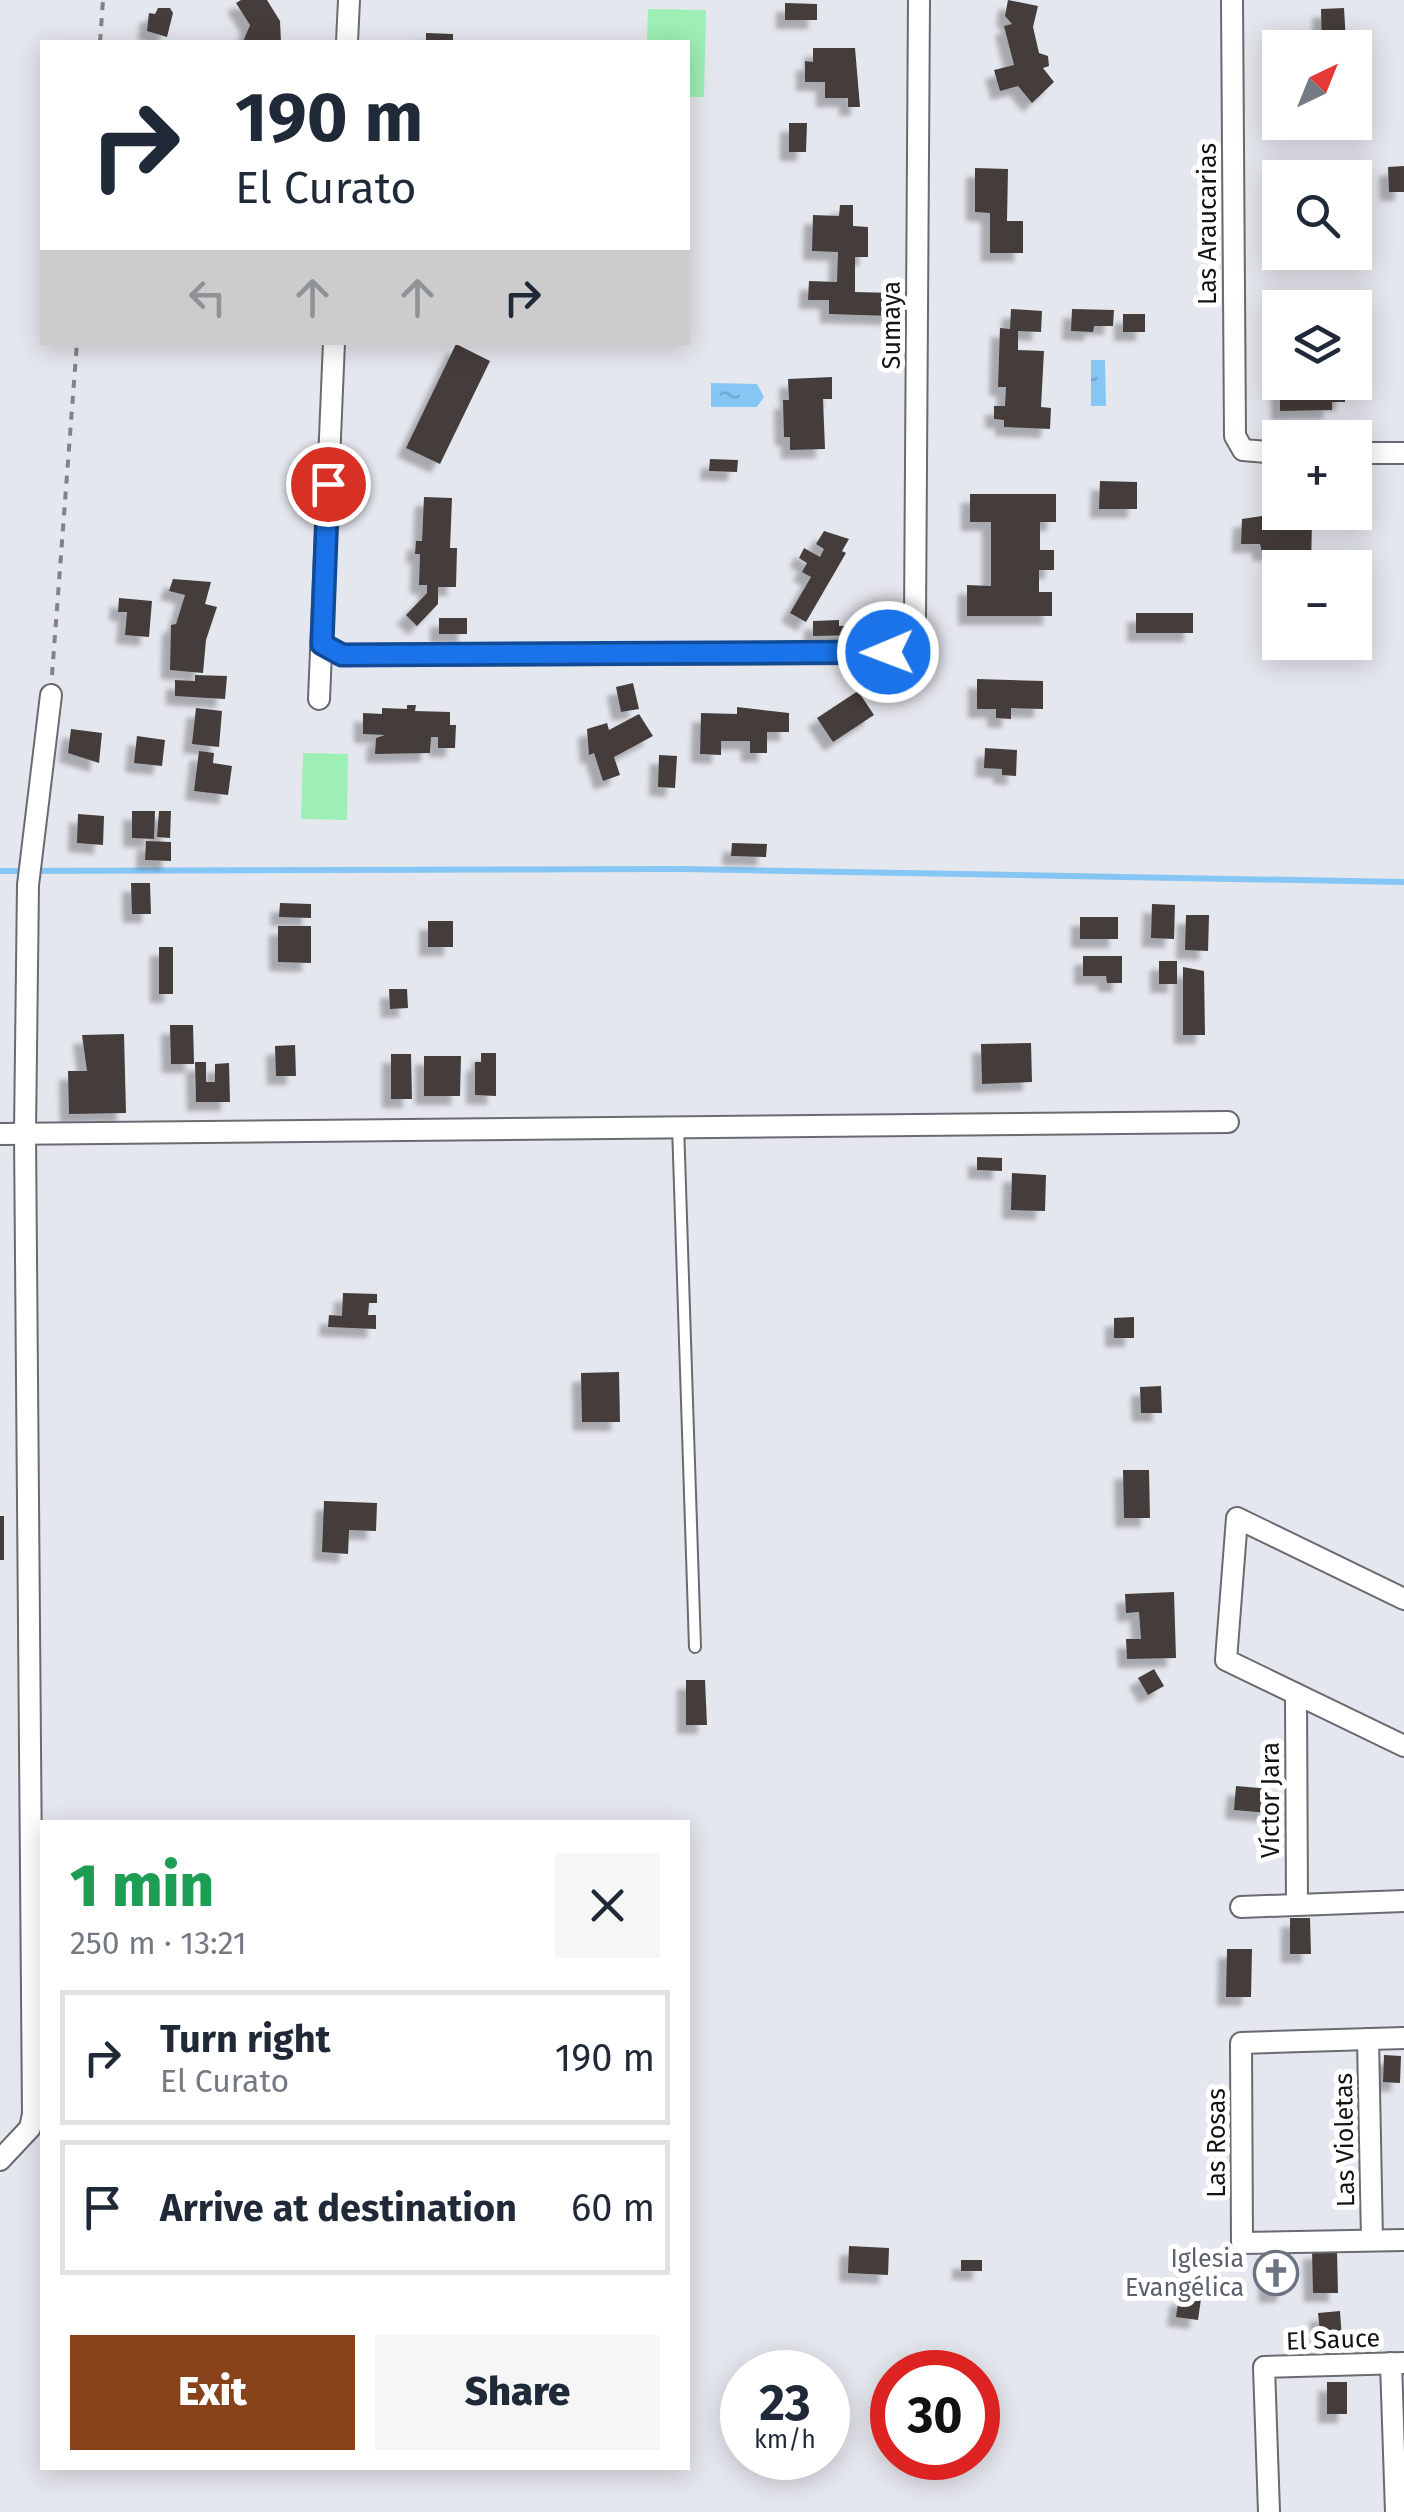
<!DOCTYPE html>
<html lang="en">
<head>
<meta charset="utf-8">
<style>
  body { margin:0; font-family:"Fira Sans",sans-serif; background:#f6f6f7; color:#1f2937; height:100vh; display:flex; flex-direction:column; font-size:38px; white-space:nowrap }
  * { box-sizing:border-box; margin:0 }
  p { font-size:32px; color:#747a83 }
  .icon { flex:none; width:55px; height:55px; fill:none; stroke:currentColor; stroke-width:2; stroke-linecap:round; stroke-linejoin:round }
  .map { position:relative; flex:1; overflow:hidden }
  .details { position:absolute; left:40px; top:1820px; width:650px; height:650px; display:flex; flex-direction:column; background:#fff; border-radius:0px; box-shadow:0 5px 25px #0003 }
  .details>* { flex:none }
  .hud { position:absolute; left:40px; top:40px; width:650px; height:305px; border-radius:0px; box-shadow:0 5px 25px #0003; background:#fff; color:#1f2937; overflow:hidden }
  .needle { width:65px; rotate:43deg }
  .buttons { position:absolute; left:1262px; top:30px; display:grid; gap:20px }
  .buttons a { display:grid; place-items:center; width:110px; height:110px; border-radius:0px; background:#fff; box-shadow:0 5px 25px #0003; font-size:50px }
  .speed { position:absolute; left:720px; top:2350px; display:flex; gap:20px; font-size:50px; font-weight:700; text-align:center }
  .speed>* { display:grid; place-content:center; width:130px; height:130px; border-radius:50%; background:#fff; box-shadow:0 5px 25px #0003; line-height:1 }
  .speed small { font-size:25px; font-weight:400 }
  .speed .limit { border:15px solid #d22; background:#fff; color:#111 }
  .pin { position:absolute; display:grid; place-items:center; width:85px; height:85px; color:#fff; margin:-42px; border:5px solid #fff; border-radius:50%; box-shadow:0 2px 10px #0007 }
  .me { position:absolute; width:110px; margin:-55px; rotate:269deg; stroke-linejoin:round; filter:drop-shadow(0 0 8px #0008) }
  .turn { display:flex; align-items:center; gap:35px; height:210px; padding:0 30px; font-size:45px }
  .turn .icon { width:130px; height:130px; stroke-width:2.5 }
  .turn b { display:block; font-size:70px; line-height:85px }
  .lanes { display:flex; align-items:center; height:95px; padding:0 30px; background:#0003; justify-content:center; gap:50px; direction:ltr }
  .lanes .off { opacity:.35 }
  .round { display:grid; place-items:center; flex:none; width:105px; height:105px; border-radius:0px; background:#f6f6f7 }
  .overview { display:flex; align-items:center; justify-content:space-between; height:170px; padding:0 30px }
  h1 { font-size:60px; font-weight:800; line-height:75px; color:#1e9e55 }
  .button { display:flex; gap:20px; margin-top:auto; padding:20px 30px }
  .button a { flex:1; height:115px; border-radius:0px; background:#874219; color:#fff; font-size:40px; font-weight:800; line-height:115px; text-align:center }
  .button a+a { background:#f6f6f7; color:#1f2937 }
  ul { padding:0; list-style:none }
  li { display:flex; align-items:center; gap:30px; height:135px; margin:0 20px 15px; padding:0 10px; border:5px solid #e0e1e3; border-radius:0px }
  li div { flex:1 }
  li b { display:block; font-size:38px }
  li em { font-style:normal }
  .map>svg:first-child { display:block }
</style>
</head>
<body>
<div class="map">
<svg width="1404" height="2512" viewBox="0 0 1404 2512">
  <defs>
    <pattern id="water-ripples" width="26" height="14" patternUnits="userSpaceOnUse" patternTransform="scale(2.5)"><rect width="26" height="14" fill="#86c6f4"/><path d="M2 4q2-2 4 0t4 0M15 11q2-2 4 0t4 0" fill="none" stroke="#73a9d0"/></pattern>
    <filter id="shadow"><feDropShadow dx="-9" dy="9" stdDeviation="2.5" flood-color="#0004"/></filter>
  </defs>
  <rect width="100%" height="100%" fill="#e5e7ee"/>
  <g fill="#9defb5">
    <path d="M 648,9 L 706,10 L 704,97 L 688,97 L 688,42 L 647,42 Z"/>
    <path d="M 303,753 L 348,754 L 347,820 L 301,819 Z"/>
  </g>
  <g fill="url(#water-ripples)">
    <path d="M 1105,360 L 1106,406 L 1091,406 L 1091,360 Z"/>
    <path d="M 711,383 L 757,384 L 764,397 L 757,407 L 711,407 Z"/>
  </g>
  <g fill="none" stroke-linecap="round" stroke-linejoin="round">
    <path stroke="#86c6f4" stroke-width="6" d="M 0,871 L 680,869 L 1404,882"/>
  </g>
  <g fill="#443e3a" filter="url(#shadow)">
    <path d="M 241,0 L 267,0 L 280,21 L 281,42 L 243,42 L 250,25 L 236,3 Z"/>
    <path d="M 1008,0 L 1038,6 L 1033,27 L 1039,53 L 1048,56 L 1049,66 L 1043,68 L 1054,82 L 1032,103 L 1018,86 L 1000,91 L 994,70 L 1014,65 L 1004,26 L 1012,24 L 1005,16 Z"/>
    <path d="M 785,3 L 817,4 L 817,20 L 785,20 Z"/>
    <path d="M 158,8 L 170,8 L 173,13 L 167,37 L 147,31 L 149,13 L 155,14 Z"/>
    <path d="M 1344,8 L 1346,42 L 1356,42 L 1356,48 L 1322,48 L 1321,9 Z"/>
    <path d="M 426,33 L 453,34 L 453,42 L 426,42 Z"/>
    <path d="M 813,48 L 855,48 L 860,107 L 848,107 L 848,98 L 825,98 L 825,82 L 805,82 L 805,61 L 813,62 Z"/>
    <path d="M 789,123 L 807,123 L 806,152 L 789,152 Z"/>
    <path d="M 1404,166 L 1404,192 L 1389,192 L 1388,167 Z"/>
    <path d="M 975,168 L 1008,169 L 1007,221 L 1023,221 L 1023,253 L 990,253 L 990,213 L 975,212 Z"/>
    <path d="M 840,205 L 853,205 L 853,226 L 868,227 L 868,257 L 855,257 L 855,292 L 893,293 L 892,316 L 829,314 L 829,300 L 808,300 L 809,281 L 837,282 L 838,252 L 812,251 L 813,215 L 839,216 Z"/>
    <path d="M 1355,241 L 1358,257 L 1317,257 L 1317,252 L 1355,252 Z"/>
    <path d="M 1011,309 L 1042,311 L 1041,332 L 1018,331 L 1018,350 L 1044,351 L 1041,407 L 1051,408 L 1050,429 L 1004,427 L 1004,420 L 994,419 L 994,406 L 1005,406 L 1006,387 L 998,387 L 1000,328 L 1010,329 Z"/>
    <path d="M 1072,309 L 1114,310 L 1113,326 L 1094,326 L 1093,332 L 1071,331 Z"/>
    <rect x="1123" y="314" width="22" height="18"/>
    <path d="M 456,344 L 490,361 L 440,464 L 406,448 Z"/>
    <path d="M 832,377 L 832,399 L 823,399 L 825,449 L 790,450 L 790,437 L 784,437 L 783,400 L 789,400 L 788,379 Z"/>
    <path d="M 1280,382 L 1345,382 L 1345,402 L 1332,402 L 1332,410 L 1280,411 Z"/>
    <path d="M 710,459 L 738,460 L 737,472 L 709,471 Z"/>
    <path d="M 1100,481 L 1137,482 L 1137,509 L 1099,509 Z"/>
    <path d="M 970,494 L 1056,494 L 1056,522 L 1040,522 L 1040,550 L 1054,550 L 1054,570 L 1039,570 L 1039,592 L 1052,592 L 1052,616 L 967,616 L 967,585 L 991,586 L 991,522 L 970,522 Z"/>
    <path d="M 424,497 L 452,498 L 450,548 L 457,548 L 456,587 L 438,587 L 438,604 L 417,626 L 406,615 L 427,593 L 427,585 L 419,585 L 420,554 L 415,554 L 416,541 L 422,541 Z"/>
    <path d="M 1282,513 L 1312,520 L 1311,568 L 1294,568 L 1295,553 L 1262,552 L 1260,544 L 1241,544 L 1242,519 Z"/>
    <path d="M 824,531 L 849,539 L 842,551 L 846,553 L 806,622 L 790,613 L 811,577 L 802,572 L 807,563 L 799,558 L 804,548 L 820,557 L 824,549 L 816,544 Z"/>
    <path d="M 173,579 L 211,582 L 205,604 L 217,607 L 206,640 L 203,673 L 170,670 L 171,625 L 176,624 L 185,595 L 169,591 Z"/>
    <path d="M 119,598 L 152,601 L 149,637 L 125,635 L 127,612 L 118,612 Z"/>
    <rect x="1136" y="613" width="57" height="20"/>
    <rect x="439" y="618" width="28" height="16"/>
    <path d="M 839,620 L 839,626 L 866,625 L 866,635 L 813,636 L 813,621 Z"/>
    <path d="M 195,675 L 227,676 L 225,699 L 175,696 L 175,680 L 195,681 Z"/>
    <path d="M 977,679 L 1043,681 L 1043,709 L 1011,708 L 1011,719 L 996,718 L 996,709 L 977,709 Z"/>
    <path d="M 633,683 L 639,709 L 621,712 L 616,687 Z"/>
    <path d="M 858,691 L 874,715 L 833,742 L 817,718 Z"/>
    <path d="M 407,705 L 416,705 L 415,711 L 450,712 L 450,725 L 456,725 L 455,748 L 438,748 L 438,737 L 431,737 L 430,753 L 375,754 L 376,738 L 385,735 L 363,734 L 363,713 L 382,714 L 382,708 L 407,709 Z"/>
    <path d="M 737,707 L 789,713 L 789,732 L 767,732 L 767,753 L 750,753 L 750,741 L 721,741 L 721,755 L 700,754 L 701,713 L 737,714 Z"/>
    <path d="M 196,708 L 222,711 L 219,747 L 192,744 Z"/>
    <path d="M 639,714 L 653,736 L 614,757 L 620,775 L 603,781 L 594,753 L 589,755 L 587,729 L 607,723 L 609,730 Z"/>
    <path d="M 71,729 L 102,733 L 99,763 L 68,753 Z"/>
    <path d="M 137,736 L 165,740 L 162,766 L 134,763 Z"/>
    <path d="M 985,748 L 1017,750 L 1016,776 L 1002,775 L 1002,769 L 984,768 Z"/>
    <path d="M 199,751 L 214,753 L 213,763 L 232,766 L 228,795 L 194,791 Z"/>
    <path d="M 659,755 L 677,756 L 675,788 L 658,787 Z"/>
    <path d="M 132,811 L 155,811 L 154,839 L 132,838 Z"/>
    <path d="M 159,811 L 171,811 L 170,838 L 157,837 Z"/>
    <path d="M 78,814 L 104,816 L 103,845 L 77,843 Z"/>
    <path d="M 146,841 L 171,842 L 171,861 L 145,860 Z"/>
    <path d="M 732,843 L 767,844 L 766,857 L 731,856 Z"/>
    <path d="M 131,883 L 150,883 L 151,914 L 132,914 Z"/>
    <path d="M 280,903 L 311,904 L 311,918 L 279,917 Z"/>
    <path d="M 1152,904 L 1175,905 L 1174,939 L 1151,938 Z"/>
    <path d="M 1186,915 L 1209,915 L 1208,951 L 1185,950 Z"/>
    <rect x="1080" y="917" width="38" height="22"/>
    <rect x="428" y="921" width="25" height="26"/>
    <path d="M 278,926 L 311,926 L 311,963 L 278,962 Z"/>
    <rect x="159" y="947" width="14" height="47"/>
    <path d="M 1083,956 L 1122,956 L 1122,983 L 1107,983 L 1106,976 L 1083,976 Z"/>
    <rect x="1159" y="961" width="18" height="23"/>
    <path d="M 1183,967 L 1204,971 L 1205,1035 L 1183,1035 Z"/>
    <path d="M 389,989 L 407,989 L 408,1008 L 390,1009 Z"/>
    <path d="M 170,1025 L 193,1025 L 194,1064 L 171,1064 Z"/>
    <path d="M 124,1034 L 126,1113 L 69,1114 L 68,1071 L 87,1071 L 82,1035 Z"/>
    <path d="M 1031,1043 L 1032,1082 L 982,1084 L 981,1044 Z"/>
    <path d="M 295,1045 L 296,1076 L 276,1076 L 275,1046 Z"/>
    <path d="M 481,1053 L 496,1053 L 496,1096 L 475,1095 L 475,1062 L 481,1062 Z"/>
    <path d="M 391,1054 L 411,1054 L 412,1099 L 391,1099 Z"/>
    <path d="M 424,1056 L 461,1056 L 460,1096 L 424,1096 Z"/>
    <path d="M 195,1062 L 206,1062 L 206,1082 L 215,1082 L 215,1064 L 229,1063 L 230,1102 L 196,1102 Z"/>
    <path d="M 977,1157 L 1002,1158 L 1002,1171 L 977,1170 Z"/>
    <path d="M 1012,1173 L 1046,1175 L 1045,1211 L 1011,1210 Z"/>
    <path d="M 343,1293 L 377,1294 L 377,1303 L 369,1303 L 368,1315 L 376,1315 L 376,1329 L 328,1327 L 329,1315 L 342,1316 Z"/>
    <path d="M 1134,1317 L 1134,1338 L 1114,1338 L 1114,1318 Z"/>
    <path d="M 619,1372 L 620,1422 L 582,1422 L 581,1373 Z"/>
    <path d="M 1161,1386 L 1162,1413 L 1141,1413 L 1140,1387 Z"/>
    <path d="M 1123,1470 L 1149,1470 L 1150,1518 L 1124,1518 Z"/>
    <path d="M 324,1501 L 377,1503 L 376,1531 L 349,1530 L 348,1554 L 322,1552 Z"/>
    <rect x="0" y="1516" width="4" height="44"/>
    <path d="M 1174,1592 L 1176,1658 L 1127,1659 L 1126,1639 L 1141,1639 L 1139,1612 L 1126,1613 L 1125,1594 Z"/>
    <path d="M 1154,1669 L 1164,1686 L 1148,1695 L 1138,1678 Z"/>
    <path d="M 686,1680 L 705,1680 L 707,1725 L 686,1725 Z"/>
    <path d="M 1236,1786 L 1271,1789 L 1269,1813 L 1234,1810 Z"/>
    <path d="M 1290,1918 L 1310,1918 L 1311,1954 L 1290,1954 Z"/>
    <path d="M 1227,1949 L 1252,1949 L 1251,1997 L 1226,1997 Z"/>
    <path d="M 1384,2055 L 1401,2056 L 1400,2083 L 1383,2082 Z"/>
    <path d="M 849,2246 L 889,2248 L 888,2275 L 848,2273 Z"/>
    <path d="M 1312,2250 L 1337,2250 L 1338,2293 L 1313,2293 Z"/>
    <path d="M 1285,2251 L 1286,2293 L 1268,2294 L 1266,2252 Z"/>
    <rect x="961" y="2260" width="21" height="11"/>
    <path d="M 1179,2296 L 1201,2299 L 1198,2320 L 1176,2317 Z"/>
    <path d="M 1340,2311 L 1342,2340 L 1321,2342 L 1318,2313 Z"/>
    <rect x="1327" y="2382" width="20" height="32"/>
  </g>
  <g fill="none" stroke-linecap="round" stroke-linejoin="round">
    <defs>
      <path id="lane" d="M 678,1125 L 695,1647"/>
      <g id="street">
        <path d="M 1232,0 L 1235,436 L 1243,450 L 1280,453"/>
        <path d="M 347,42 L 349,0"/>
        <path d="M 1355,453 L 1404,453"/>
        <path d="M 322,644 L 342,655 L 882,653 L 907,641 L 915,620 L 919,0"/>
        <path d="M 319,699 L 334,342"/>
        <path d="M 0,1134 L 1228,1122"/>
        <path d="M 1404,1599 L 1237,1518 L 1226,1660 L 1404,1746"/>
        <path d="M 1296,1694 L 1297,1905"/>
        <path d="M 1241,1907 L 1404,1901"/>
        <path d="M 1404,2038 L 1241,2043 L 1242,2243 L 1404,2240"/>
        <path d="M 1368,2039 L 1372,2240"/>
        <path d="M 0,2160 L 30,2128 L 33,2114 L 25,1133 L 28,885 L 51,695"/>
        <path d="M 1391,2363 L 1396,2512"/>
        <path d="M 1269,2512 L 1264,2367 L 1404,2363"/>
      </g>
    </defs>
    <use href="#lane" stroke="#696b71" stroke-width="14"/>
    <use href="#street" stroke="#696b71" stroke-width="24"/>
    <g stroke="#828388" stroke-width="4" stroke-dasharray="8 8" stroke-linecap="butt">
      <path d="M 100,42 L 103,0"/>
      <path d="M 52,675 L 77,342"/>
    </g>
    <use href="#lane" stroke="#fff" stroke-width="10"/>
    <use href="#street" stroke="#fff" stroke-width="20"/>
  </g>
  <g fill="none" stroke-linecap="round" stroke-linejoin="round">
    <defs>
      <path id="route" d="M 328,484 L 322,644 L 342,655 L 888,652"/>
    </defs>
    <use href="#route" stroke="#114b97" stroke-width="25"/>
    <use href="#route" stroke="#1a73e8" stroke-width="18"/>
  </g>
  <defs>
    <symbol id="church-ring" viewBox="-11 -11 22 22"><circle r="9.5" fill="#fff" stroke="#6b7280" stroke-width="1.5"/><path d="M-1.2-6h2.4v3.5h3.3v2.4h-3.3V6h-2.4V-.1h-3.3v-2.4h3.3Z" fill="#6b7280"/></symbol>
  </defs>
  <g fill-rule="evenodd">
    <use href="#church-ring" x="1251" y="2248" width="50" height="50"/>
  </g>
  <g text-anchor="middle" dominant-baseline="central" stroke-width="10" stroke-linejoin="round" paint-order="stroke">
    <g font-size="25" fill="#131315" stroke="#fff">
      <text transform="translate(1208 224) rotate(-90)">Las Araucarias</text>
      <text transform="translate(892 325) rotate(-90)">Sumaya</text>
      <text transform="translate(1271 1800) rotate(-90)">Víctor Jara</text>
      <text transform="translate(1345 2140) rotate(-91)">Las Violetas</text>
      <text transform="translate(1217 2143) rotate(-90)">Las Rosas</text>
      <text transform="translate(1333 2340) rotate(-2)">El Sauce</text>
    </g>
    <g font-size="25" fill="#5b616d" stroke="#fff" text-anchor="end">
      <text x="1244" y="2259">Iglesia<tspan x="1244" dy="29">Evangélica</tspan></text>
    </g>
  </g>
</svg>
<div class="buttons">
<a><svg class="needle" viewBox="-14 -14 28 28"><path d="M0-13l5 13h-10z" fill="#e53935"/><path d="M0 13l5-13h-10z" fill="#747a83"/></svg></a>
<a><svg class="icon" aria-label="search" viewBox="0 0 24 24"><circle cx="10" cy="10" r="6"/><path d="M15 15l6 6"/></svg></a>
<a><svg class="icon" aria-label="layers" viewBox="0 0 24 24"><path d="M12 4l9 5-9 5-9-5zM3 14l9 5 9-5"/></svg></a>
<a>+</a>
<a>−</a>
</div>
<div class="speed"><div>23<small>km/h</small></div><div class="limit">30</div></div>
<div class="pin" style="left:328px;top:484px;background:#d93025"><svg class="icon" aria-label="arrive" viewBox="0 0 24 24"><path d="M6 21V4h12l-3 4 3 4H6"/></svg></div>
<svg class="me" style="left:888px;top:652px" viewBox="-20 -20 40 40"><circle r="17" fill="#1a73e8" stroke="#fff" stroke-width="3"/><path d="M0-11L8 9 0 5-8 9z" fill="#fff"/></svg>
<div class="hud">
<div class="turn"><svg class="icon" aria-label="right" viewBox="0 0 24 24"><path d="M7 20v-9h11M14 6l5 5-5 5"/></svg><div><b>190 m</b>El Curato</div></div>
<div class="lanes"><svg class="icon off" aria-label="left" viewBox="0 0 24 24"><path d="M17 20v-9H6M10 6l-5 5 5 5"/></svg><svg class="icon off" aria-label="ahead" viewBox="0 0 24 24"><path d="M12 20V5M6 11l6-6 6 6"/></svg><svg class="icon off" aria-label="ahead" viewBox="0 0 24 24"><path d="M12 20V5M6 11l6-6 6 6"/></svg><svg class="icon" aria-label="right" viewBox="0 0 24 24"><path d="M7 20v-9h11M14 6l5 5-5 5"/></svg></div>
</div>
<section class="details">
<div class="overview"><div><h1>1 min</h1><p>250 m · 13:21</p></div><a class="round"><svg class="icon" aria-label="close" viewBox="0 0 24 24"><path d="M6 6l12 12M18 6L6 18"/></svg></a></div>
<ul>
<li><svg class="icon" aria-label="right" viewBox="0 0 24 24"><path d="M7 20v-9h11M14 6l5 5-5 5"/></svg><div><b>Turn right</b><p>El Curato</p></div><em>190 m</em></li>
<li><svg class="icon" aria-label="arrive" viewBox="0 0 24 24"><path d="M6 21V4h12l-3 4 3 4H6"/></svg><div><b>Arrive at destination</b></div><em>60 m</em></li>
</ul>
<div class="button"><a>Exit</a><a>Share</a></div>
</section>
</div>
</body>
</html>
